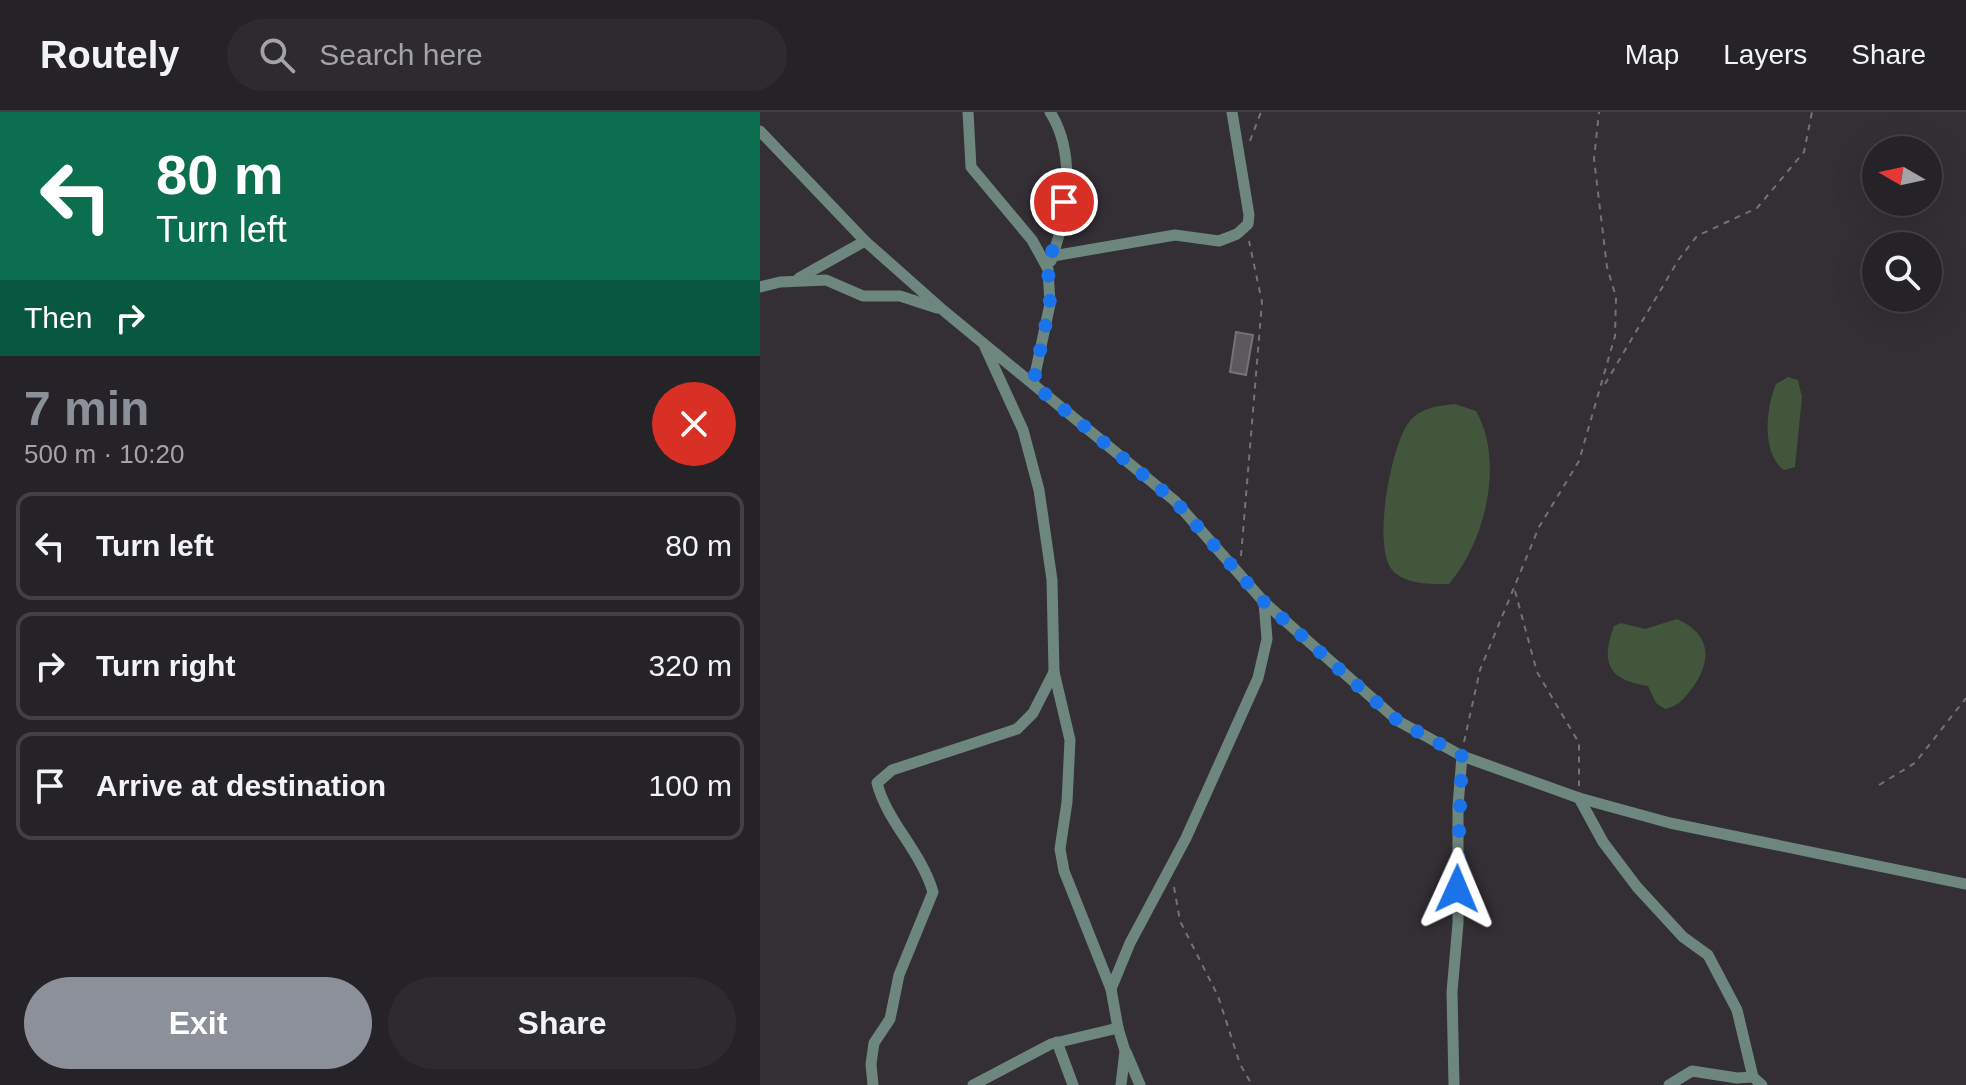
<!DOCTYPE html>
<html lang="en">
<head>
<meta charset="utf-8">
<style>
  body { margin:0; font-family:Helvetica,sans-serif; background:#2e2b30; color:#f1f3f6; height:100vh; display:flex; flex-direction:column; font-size:30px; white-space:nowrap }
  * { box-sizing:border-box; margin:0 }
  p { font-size:26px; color:#a4a4a8 }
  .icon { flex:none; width:44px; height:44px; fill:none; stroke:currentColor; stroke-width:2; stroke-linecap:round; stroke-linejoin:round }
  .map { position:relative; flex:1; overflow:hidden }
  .details { display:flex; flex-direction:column; background:#262328; width:760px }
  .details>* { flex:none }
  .banner { background:#0b6e4f; color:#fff; overflow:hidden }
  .needle { width:52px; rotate:279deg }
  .tools { position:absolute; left:1102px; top:24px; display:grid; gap:16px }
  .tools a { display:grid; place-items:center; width:80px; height:80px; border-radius:50%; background:#262328; box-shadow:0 8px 32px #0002,0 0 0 2px #424045; font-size:40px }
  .pin { position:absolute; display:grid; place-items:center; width:68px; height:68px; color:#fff; margin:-34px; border:4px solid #fff; border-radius:50%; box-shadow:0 2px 8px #0007 }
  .me { position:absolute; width:88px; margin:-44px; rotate:1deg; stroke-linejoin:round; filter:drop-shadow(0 0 6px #0008) }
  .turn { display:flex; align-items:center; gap:28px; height:168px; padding:0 24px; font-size:36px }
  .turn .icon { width:104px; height:104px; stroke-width:2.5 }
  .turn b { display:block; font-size:56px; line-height:68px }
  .then { display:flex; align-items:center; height:76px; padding:0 24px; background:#0003; gap:16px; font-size:30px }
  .round { display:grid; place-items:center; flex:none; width:84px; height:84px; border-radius:42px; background:#2e2b30 }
  .headline { display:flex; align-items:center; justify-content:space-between; height:136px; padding:0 24px }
  h1 { font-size:48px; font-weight:700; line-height:60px; color:#8c9099 }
  .primary-button { display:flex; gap:16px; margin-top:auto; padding:16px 24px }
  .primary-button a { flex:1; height:92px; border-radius:48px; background:#8c9099; color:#fff; font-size:32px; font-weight:700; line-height:92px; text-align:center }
  .primary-button a+a { background:#2e2b30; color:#f1f3f6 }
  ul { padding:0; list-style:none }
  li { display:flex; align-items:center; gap:24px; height:108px; margin:0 16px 12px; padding:0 8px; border:4px solid #424045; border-radius:16px }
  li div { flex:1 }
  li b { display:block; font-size:30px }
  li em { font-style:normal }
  header { display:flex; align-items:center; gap:48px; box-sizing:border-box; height:112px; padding:0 40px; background:#262328; border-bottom:2px solid #424045 }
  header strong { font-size:38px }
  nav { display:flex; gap:44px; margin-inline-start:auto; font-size:28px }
  .search { width:560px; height:72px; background:#2e2b30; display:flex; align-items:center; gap:20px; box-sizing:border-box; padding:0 28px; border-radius:44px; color:#a4a4a8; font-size:30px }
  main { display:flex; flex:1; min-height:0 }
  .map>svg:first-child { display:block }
</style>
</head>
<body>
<header>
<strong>Routely</strong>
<div class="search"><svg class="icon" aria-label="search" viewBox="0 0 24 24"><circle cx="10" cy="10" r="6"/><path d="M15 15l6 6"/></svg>Search here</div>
<nav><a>Map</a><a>Layers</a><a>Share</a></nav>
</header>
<main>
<section class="details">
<div class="banner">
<div class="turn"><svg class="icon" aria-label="left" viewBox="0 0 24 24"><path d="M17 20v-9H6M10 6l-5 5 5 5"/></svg><div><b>80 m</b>Turn left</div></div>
<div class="then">Then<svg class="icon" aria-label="right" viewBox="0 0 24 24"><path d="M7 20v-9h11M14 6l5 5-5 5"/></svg></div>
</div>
<div class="headline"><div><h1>7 min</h1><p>500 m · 10:20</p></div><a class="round" style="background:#d93025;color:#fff"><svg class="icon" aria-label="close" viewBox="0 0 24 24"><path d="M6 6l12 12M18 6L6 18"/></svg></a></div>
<ul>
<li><svg class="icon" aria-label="left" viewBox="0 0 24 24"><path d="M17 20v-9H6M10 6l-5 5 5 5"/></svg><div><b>Turn left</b></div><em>80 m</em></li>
<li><svg class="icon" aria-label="right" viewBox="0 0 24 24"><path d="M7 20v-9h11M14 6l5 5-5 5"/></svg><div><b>Turn right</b></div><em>320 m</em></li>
<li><svg class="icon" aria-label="arrive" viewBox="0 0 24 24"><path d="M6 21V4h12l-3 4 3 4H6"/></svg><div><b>Arrive at destination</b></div><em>100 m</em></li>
</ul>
<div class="primary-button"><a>Exit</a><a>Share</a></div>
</section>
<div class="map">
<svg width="1206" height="973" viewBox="0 0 1206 973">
  <rect width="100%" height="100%" fill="#332f35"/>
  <g fill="#42563b">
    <path d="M 1028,265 L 1038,268 L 1042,285 L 1035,355 L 1024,358 C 1001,342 1006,295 1016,272 Z"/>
    <path d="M 695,292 L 716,299 C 745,350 725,430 689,472 C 671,472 650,473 635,461 C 610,441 631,337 647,313 C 658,296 676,294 695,292 Z"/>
    <path d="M 917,507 C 953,523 952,551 930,579 C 922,589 918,594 905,597 L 896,591 L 888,574 C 849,568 840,552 854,514 L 861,511 L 885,517 Z"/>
  </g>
  <path fill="#5d585e" stroke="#767177" stroke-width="2" d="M 476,220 L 493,223 L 486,263 L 470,260 Z"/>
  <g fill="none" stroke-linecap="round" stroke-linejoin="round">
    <g stroke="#757176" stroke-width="2" stroke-dasharray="6 6" stroke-linecap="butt">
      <path d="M 490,29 L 501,0"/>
      <path d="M 845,272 L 919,147 L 937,124 L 997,96 L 1044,40 L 1052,0"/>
      <path d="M 481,444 L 502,190 L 489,129"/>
      <path d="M 755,479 L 777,560 L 819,631 L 819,674"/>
      <path d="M 704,630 L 720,558 L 779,415 L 819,349 L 855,224 L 856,185 L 847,155 L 834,47 L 839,0"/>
      <path d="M 1119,673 L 1155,651 L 1206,586"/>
      <path d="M 414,775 L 420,809 L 458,884 L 480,952 L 492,973"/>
    </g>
    <g stroke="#6e877e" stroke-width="11">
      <path d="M 208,0 L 211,55 L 272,128 L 288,157 L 290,192 L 273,272"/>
      <path d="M 290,0 C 317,42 307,104 291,149"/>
      <path d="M 0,19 L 105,129 L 184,199 L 415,389 L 504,490 L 638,609 L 702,644 L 819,686 L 910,711 L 1206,772"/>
      <path d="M 293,144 L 415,123 L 459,129 L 477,122 L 488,112 L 489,103 L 472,0"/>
      <path d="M 39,166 L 105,129"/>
      <path d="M 0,175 L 20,170 L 66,168 L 103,184 L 140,184 L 177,196"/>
      <path d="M 225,235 L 263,318 L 279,378 L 292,468 L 294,560 L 310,628 L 307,690 L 300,737 L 304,759 L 351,877"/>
      <path d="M 819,686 L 843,730 L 877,775 L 923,825 L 948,843 L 977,898 L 993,965 L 1002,973"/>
      <path d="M 358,916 L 365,939 L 361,973"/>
      <path d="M 297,930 L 313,973"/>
      <path d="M 366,940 L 380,973"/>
      <path d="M 113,973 L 111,952 L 114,931 L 130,907 L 139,863 L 173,780 C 161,739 127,710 117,671 L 132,658 L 257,617 L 273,601 L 294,560"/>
      <path d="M 213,973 L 291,932 L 358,916 L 351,877 L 370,831 L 426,726 L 498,566 L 507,527 L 504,490"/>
      <path d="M 694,973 L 692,880 L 698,811 L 698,694 L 702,644"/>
      <path d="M 909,973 L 932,959 L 977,966 L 993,965"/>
    </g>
  </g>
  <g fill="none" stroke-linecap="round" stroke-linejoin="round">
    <path stroke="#1a73e8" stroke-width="14" stroke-dasharray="0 25.2" d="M 304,90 L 288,157 L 290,192 L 273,272 L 415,389 L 504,490 L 598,574 L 638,609 L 702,644 L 697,777"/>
  </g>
</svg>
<div class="tools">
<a><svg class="needle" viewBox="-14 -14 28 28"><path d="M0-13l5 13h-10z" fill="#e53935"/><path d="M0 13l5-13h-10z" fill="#a4a4a8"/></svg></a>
<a><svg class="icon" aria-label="search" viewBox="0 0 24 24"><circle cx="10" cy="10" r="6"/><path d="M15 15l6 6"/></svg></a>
</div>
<div class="pin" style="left:304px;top:90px;background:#d93025"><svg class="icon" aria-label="arrive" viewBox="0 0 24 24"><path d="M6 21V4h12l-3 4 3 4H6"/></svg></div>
<svg class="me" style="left:697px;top:777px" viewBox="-20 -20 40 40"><path d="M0-17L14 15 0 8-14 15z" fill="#1a73e8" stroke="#fff" stroke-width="4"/></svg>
</div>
</main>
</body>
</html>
